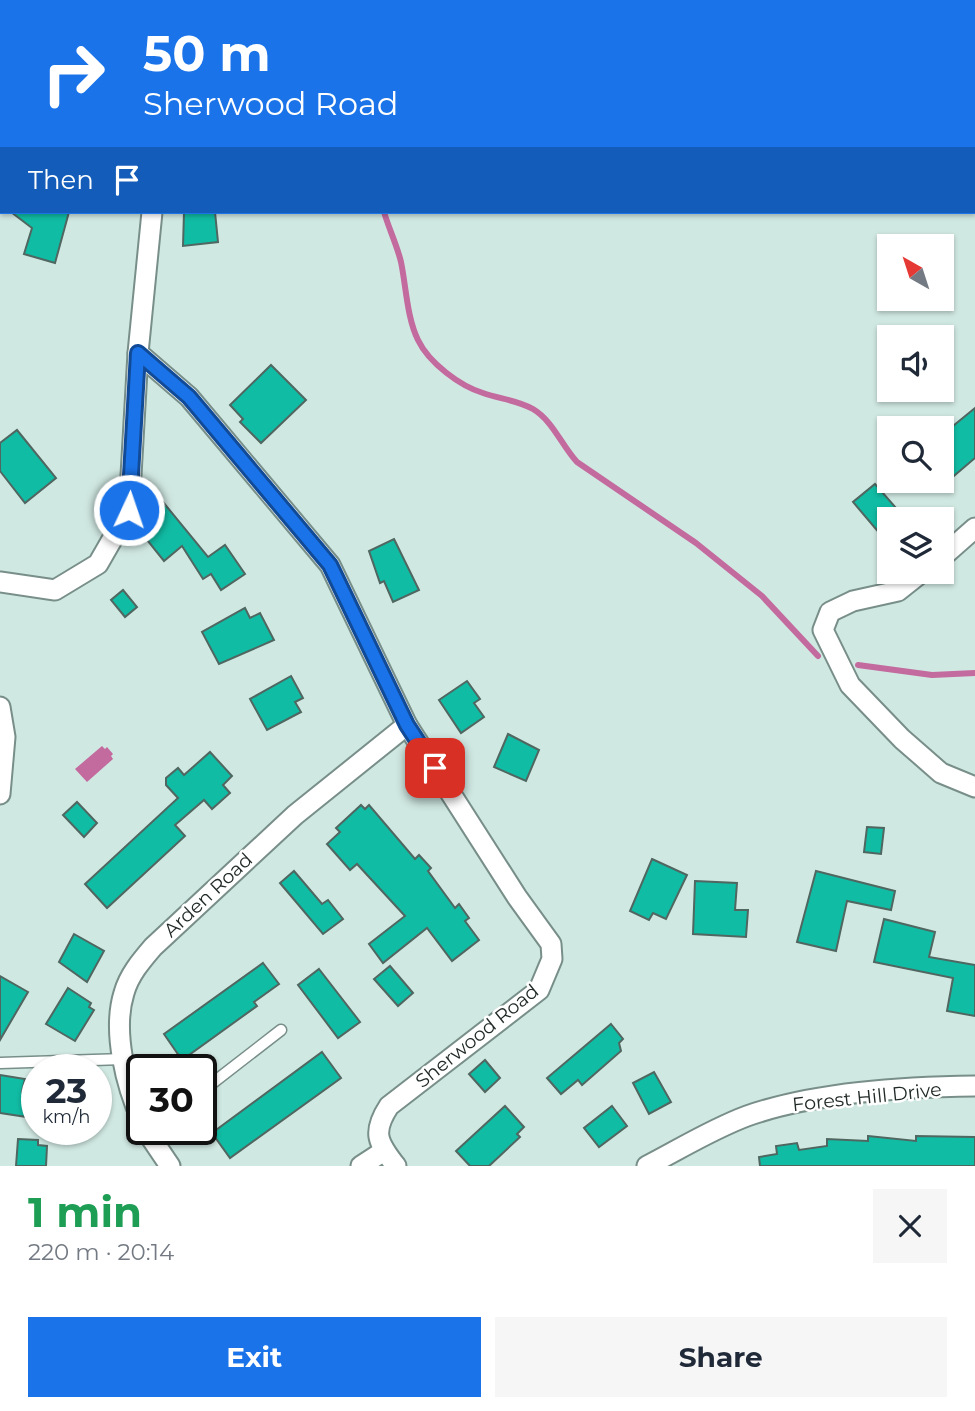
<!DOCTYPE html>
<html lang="en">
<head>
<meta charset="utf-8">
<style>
  body { margin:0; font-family:Montserrat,sans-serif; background:#f6f6f7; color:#1f2937; height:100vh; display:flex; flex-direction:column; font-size:26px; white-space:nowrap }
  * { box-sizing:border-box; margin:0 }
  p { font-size:23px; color:#747a83 }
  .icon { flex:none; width:38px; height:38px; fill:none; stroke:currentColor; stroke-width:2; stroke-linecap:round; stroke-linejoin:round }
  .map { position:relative; height:1166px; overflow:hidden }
  .sheet { display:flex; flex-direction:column; background:#fff; flex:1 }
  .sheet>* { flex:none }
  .hud { position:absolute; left:0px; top:0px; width:976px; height:214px; box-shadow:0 2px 5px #0004; background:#1a73e8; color:#fff; overflow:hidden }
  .needle { width:46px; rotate:321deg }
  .buttons { position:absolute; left:877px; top:234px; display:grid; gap:14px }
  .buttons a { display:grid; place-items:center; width:77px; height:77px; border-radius:0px; background:#fff; box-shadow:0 2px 5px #0004; font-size:35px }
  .speed { position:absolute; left:21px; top:1054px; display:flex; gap:14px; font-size:35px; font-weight:700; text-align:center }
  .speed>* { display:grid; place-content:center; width:91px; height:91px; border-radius:50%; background:#fff; box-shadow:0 2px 5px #0004; line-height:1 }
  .speed small { font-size:18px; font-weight:400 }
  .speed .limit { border:4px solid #111; border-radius:10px; background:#fff; color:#111 }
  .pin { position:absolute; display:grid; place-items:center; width:60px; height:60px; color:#fff; margin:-30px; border-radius:14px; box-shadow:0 4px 10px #0006 }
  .me { position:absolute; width:77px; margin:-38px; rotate:3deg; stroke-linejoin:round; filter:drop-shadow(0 0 5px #0008) }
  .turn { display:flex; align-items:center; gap:24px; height:147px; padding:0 28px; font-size:32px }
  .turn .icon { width:91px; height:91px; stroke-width:2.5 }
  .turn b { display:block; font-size:49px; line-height:60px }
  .then { display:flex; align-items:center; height:66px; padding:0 28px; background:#0003; gap:14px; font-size:26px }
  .round { display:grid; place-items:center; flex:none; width:74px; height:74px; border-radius:0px; background:#f6f6f7 }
  .summary { display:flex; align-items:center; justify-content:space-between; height:119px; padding:0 28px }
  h1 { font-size:42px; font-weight:700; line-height:52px; color:#1e9e55 }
  .action { display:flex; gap:14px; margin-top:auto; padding:14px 28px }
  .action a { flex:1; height:80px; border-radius:0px; background:#1a73e8; color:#fff; font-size:28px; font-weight:700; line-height:80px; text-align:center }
  .action a+a { background:#f6f6f7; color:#1f2937 }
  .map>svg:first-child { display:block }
</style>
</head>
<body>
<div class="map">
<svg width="975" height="1166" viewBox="0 0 975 1166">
  <rect width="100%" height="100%" fill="#d0e8e2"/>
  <path fill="#c36a9e" d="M 102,746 L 105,749 L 107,747 L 113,754 L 111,756 L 113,759 L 87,782 L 75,769 Z"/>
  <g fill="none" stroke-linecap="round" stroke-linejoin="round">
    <g stroke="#c36a9e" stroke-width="6">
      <path d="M 384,212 C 389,229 397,245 401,262 C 406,286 407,318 418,340 C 429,363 460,386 483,393 C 500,399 517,400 533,409 C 553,421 562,446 577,462 L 696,543 L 762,596 L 818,656"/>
      <path d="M 858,665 L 932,675 L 975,673"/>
    </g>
  </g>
  <g fill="#11bca4" stroke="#506660" stroke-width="2">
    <path d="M 11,212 L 69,212 L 55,263 L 24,254 L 32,228 Z"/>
    <path d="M 184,212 L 215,212 L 218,242 L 183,246 Z"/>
    <path d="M 271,365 L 306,400 L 261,443 L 240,422 L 243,419 L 230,405 Z"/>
    <path d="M 975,408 L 975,458 L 942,486 L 942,435 Z"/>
    <path d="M 17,430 L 56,478 L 25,503 L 0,471 L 0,443 Z"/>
    <path d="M 875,484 L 903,516 L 898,520 L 889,520 L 889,527 L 881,535 L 853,502 Z"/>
    <path d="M 163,502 L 208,557 L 225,545 L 245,574 L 221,590 L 211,574 L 203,579 L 182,546 L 164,561 L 135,525 Z"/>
    <path d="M 394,539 L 419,590 L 393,602 L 384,581 L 380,583 L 369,551 Z"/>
    <path d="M 123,590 L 137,607 L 125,617 L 111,600 Z"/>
    <path d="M 245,608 L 250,618 L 260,613 L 274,640 L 219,664 L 202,632 Z"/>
    <path d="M 291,676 L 303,698 L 295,702 L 301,712 L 267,730 L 250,699 Z"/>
    <path d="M 467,681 L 480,699 L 474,703 L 484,717 L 461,733 L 439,700 Z"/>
    <path d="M 508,734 L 539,750 L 526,781 L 494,767 Z"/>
    <path d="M 210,752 L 232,776 L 223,785 L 230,793 L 212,809 L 204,800 L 175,825 L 185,836 L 107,908 L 85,884 L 178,798 L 166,785 L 166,778 L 178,768 L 184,775 Z"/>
    <path d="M 77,802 L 97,823 L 84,837 L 63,815 Z"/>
    <path d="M 361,805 L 365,809 L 369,805 L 415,859 L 419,855 L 431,868 L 428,871 L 455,908 L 459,904 L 469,918 L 465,921 L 479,940 L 452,961 L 427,928 L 383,963 L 369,944 L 405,916 L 357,864 L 350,870 L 327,844 L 340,832 L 336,828 Z"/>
    <path d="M 867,827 L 884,828 L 881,854 L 864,852 Z"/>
    <path d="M 652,859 L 687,875 L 666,919 L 653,913 L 649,920 L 630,911 Z"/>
    <path d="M 294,871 L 322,904 L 328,900 L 343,919 L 323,934 L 280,883 Z"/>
    <path d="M 816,871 L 895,891 L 891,910 L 847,901 L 836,951 L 797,942 Z"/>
    <path d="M 695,881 L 737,883 L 735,910 L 748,910 L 746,937 L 693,934 Z"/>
    <path d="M 884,919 L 935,932 L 929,957 L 975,965 L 975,1016 L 947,1011 L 953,978 L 874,962 Z"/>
    <path d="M 74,934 L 104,951 L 87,982 L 59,962 Z"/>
    <path d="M 263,963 L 279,984 L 254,1002 L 257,1006 L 182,1060 L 164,1034 Z"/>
    <path d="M 390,966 L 413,993 L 398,1006 L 374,979 Z"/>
    <path d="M 319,969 L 360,1022 L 338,1038 L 298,985 Z"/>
    <path d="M 0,976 L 28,992 L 0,1040 Z"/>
    <path d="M 68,988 L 91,1003 L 89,1007 L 94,1010 L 75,1041 L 46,1024 Z"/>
    <path d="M 611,1024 L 623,1039 L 619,1043 L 621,1051 L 582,1085 L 578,1080 L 561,1094 L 547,1078 Z"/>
    <path d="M 322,1052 L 341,1078 L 230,1158 L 212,1133 Z"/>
    <path d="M 485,1060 L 500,1078 L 485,1092 L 469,1074 Z"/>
    <path d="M 654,1072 L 671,1102 L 649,1114 L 633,1083 Z"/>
    <path d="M 0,1075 L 25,1079 L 22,1092 L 31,1093 L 27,1117 L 0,1113 Z"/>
    <path d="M 505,1106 L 524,1127 L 517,1134 L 520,1137 L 489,1166 L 470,1166 L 456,1151 Z"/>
    <path d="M 612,1106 L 627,1126 L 599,1147 L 584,1128 Z"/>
    <path d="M 868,1136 L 916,1141 L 916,1136 L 975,1137 L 975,1166 L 760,1166 L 759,1157 L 777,1154 L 776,1146 L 797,1143 L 799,1150 L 827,1146 L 827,1139 L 868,1141 Z"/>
    <path d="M 18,1139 L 38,1140 L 38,1145 L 47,1146 L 46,1166 L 16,1166 Z"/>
  </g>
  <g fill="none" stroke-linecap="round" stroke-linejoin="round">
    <defs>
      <g id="service">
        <path d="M 0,1063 L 124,1059"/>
        <path d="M 201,1092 L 281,1030"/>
      </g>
      <g id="minor">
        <path d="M 81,0 L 82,2"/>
        <path d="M 138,353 L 189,397 L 330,565 L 407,725 L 517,897 L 551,944 L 552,959 L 539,990 L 389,1106 C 372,1132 377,1142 396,1166"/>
        <path d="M 942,557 L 975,528"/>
        <path d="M 922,572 L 898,591 L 853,601 L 830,612 L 823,630 L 850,685 L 902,739 L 941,773 L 975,787"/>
        <path d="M 0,582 L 55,590 L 98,564 L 129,510 L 138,353 L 152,212"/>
        <path d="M 0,707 L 5,737 L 0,794"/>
        <path d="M 142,1121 C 126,1086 112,1031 124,993 C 129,975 141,961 153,947 L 295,815 L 407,725"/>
        <path d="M 145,1129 L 170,1166"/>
        <path d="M 361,1166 L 384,1151"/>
        <path d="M 647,1166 C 680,1149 712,1129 747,1116 C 815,1092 903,1087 975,1086"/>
      </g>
    </defs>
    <use href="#service" stroke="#788e89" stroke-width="13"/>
    <use href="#minor" stroke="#788e89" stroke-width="23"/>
    <use href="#service" stroke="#fff" stroke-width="10"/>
    <use href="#minor" stroke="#fff" stroke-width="19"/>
  </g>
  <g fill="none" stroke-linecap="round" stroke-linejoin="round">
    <defs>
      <path id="route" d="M 129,510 L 138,353 L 189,397 L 330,565 L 407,725 L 435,768"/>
    </defs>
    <use href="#route" stroke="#114b97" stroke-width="18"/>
    <use href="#route" stroke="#1a73e8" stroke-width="12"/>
  </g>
  <g text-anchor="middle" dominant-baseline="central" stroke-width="5" stroke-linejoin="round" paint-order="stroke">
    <g font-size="19" fill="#212a28" stroke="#fff">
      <text transform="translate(208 895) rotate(-43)">Arden Road</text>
      <text transform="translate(477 1036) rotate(-39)">Sherwood Road</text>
      <text transform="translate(867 1097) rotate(-6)">Forest Hill Drive</text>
    </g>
  </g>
</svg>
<div class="buttons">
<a><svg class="needle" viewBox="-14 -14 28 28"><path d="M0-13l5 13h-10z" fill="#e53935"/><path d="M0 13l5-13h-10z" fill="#747a83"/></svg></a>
<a><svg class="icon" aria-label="sound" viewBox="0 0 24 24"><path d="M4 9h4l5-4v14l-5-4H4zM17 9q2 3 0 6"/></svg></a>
<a><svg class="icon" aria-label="search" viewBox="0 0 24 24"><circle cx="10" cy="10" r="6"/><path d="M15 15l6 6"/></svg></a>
<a><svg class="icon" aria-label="layers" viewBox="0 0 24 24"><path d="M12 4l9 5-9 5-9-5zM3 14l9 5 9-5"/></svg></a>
</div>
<div class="speed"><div>23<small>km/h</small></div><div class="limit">30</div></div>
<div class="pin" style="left:435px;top:768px;background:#d93025"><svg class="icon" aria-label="arrive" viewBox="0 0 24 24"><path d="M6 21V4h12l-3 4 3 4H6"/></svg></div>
<svg class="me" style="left:129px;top:510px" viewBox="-20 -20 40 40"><circle r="17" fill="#1a73e8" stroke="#fff" stroke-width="3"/><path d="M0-11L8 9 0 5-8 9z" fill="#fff"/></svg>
<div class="hud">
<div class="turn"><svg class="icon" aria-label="right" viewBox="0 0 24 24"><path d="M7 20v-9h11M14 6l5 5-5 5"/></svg><div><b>50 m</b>Sherwood Road</div></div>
<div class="then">Then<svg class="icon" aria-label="arrive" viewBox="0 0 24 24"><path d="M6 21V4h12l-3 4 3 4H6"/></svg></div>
</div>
</div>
<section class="sheet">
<div class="summary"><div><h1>1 min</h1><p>220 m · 20:14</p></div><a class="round"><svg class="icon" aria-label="close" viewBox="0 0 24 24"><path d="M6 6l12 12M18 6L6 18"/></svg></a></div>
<div class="action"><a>Exit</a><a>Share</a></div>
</section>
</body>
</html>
